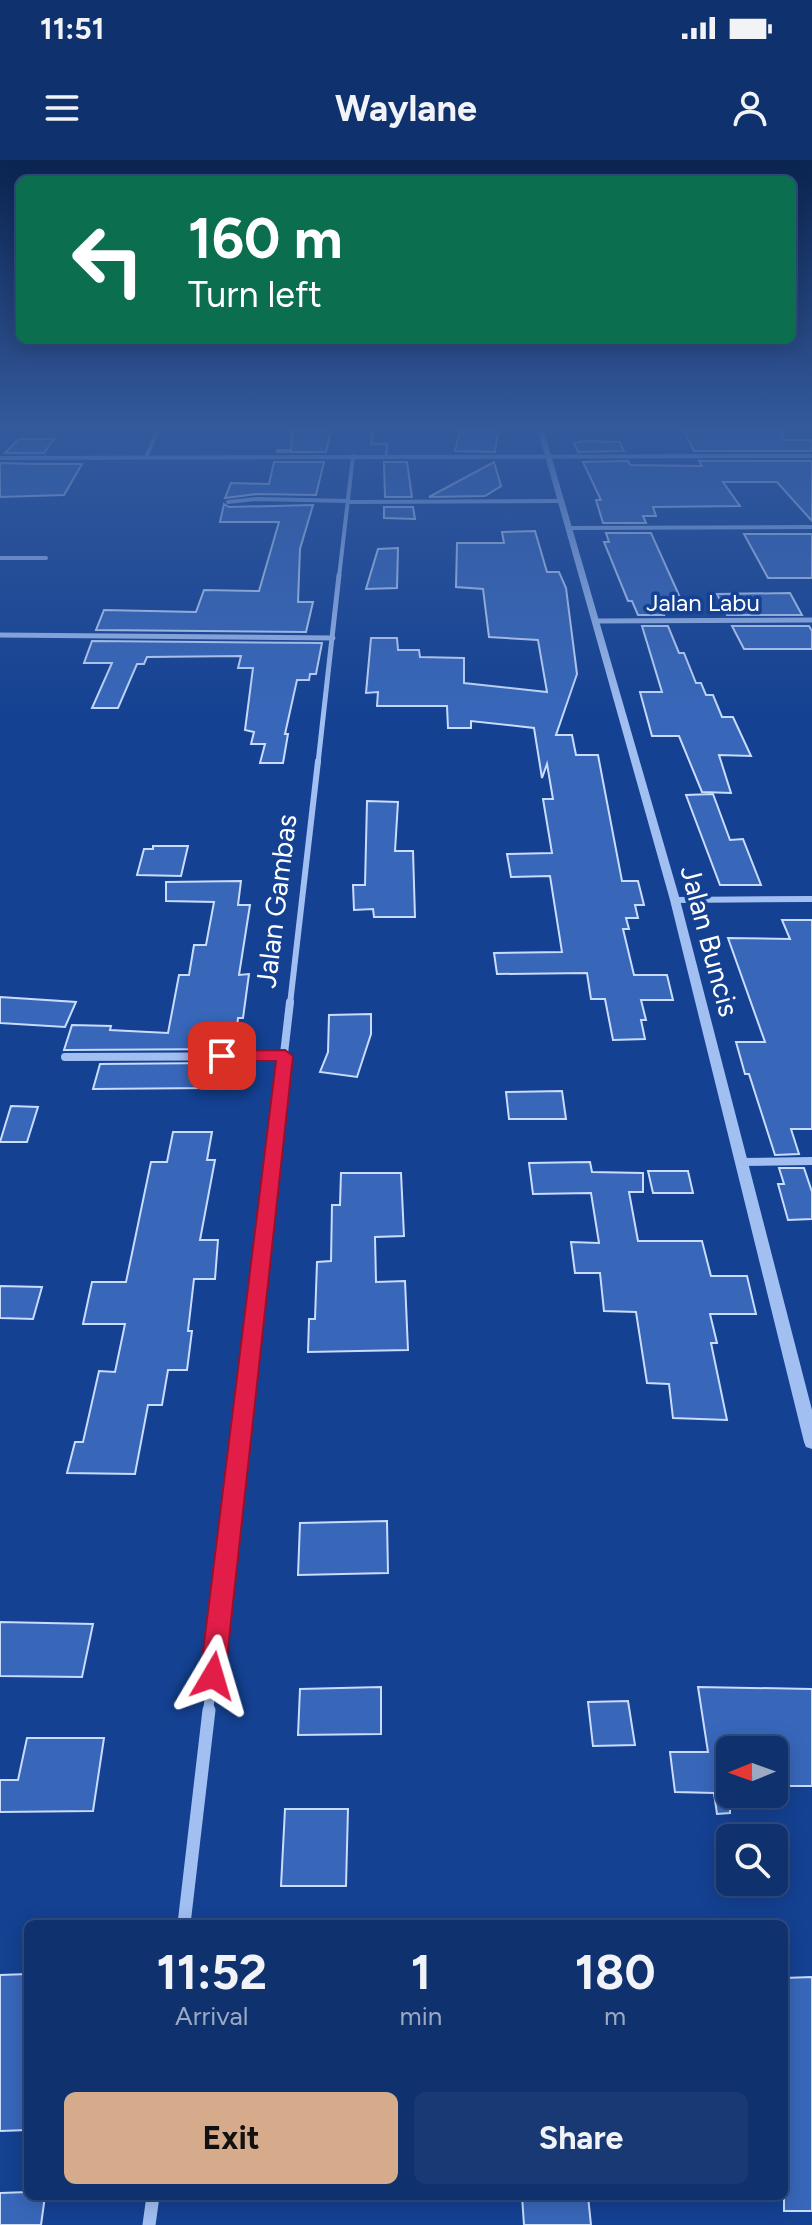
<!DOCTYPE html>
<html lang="en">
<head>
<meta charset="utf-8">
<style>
  body { margin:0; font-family:Figtree,sans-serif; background:#183973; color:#f1f3f6; height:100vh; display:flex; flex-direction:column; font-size:30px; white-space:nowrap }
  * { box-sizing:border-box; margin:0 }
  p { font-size:26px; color:#9ba9c2 }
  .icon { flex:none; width:44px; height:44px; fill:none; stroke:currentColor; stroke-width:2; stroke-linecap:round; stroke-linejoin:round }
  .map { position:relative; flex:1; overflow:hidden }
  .details { position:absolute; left:24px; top:1760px; width:764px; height:280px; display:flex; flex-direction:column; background:#0f316e; border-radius:12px; box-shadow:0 4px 20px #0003,0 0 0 2px #2f4c81 }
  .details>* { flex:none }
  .guide { position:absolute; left:16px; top:16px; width:780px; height:168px; border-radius:12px; box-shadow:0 4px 20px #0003,0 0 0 2px #2f4c81; background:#0b6e4f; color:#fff; overflow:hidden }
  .needle { width:52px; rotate:269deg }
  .tools { position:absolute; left:716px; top:1576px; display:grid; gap:16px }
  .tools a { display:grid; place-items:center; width:72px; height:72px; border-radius:12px; background:#0f316e; box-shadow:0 4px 20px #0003,0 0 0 2px #2f4c81; font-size:40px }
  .pin { position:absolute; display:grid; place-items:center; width:68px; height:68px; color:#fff; margin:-34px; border-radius:16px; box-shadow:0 4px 12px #0006 }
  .me { position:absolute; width:88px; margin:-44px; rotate:7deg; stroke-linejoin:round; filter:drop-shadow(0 0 6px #0008) }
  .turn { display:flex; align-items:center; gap:28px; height:168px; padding:0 40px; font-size:36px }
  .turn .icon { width:104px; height:104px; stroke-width:2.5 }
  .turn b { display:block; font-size:56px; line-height:68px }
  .eta { display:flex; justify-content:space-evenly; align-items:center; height:136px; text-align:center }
  .eta b { font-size:48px; font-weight:700; line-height:56px }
  .button { display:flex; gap:16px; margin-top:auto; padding:16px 40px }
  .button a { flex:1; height:92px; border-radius:12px; background:#d6ab8b; color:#111; font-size:32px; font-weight:700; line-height:92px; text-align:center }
  .button a+a { background:#183973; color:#f1f3f6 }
  .status { display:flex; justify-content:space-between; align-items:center; height:56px; padding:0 40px; background:#0f316e; direction:ltr }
  .status svg { height:22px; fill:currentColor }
  header { display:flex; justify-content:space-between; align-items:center; height:104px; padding:0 40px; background:#0f316e; font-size:36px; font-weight:700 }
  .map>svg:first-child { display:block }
</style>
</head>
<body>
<div class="status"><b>11:51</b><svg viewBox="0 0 49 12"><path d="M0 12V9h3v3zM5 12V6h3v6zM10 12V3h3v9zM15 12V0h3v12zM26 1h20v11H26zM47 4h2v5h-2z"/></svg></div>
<header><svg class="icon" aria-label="menu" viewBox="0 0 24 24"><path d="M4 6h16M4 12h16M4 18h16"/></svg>Waylane<svg class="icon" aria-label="person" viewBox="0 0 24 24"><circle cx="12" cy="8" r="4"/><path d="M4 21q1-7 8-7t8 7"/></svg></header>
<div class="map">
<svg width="812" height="2065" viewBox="0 0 812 2065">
  <rect width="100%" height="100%" fill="#144192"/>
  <g fill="#3867ba" stroke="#c9dcfc" stroke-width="2">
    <path d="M 292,271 L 331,271 L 326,292 L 277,292 L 277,290 L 291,290 Z"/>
    <path d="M 460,271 L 498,271 L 495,292 L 455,291 Z"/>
    <path d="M 684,271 L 780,271 L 785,280 L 812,280 L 812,291 L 694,291 Z"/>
    <path d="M 19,279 L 54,279 L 44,293 L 5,293 Z"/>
    <path d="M 583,281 L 620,282 L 624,291 L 578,292 L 574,283 Z"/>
    <path d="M 628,301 L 630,305 L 702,306 L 699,301 L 812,301 L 812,361 L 777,322 L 723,322 L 740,346 L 653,347 L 656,356 L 643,356 L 646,363 L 603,363 L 596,340 L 601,340 L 583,302 Z"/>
    <path d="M 274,302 L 324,302 L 316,335 L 257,334 L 225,338 L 231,323 L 269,324 Z"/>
    <path d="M 384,302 L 407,302 L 412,337 L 385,337 Z"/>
    <path d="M 494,302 L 501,326 L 485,336 L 429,337 Z"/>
    <path d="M 0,303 L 35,304 L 82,304 L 64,335 L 0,337 Z"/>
    <path d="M 224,344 L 229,347 L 313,345 L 300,389 L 298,442 L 313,442 L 306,472 L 96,470 L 104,450 L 196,452 L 204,430 L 259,431 L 279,362 L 220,362 Z"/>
    <path d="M 384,347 L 413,347 L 415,359 L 384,358 Z"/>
    <path d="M 535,371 L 547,412 L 559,412 L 566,428 L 577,514 L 556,575 L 572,575 L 576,595 L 598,595 L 622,721 L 638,721 L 644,745 L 635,745 L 638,758 L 626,758 L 629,769 L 623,769 L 634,815 L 667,815 L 673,840 L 641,840 L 646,860 L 641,860 L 645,879 L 613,880 L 605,839 L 591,839 L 587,813 L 497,814 L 494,793 L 562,792 L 550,716 L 511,717 L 507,694 L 552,693 L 543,639 L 553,639 L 547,604 L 542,618 L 534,568 L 471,561 L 471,568 L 448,568 L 447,546 L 377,546 L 378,532 L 366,533 L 371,478 L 397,478 L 398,490 L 419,490 L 420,497 L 464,498 L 464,523 L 547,532 L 538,480 L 489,477 L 483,429 L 456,427 L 457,383 L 504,383 L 502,372 Z"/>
    <path d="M 606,373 L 651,373 L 683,444 L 660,445 L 664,455 L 638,455 L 632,441 L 628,441 L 604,382 L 609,382 Z"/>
    <path d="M 744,374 L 812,374 L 812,418 L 768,418 Z"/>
    <path d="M 398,388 L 397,428 L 366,429 L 378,389 Z"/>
    <path d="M 790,433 L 802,455 L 727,455 L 717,434 Z"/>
    <path d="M 642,466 L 668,466 L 679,493 L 684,493 L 696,523 L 701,523 L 706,535 L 713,535 L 722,557 L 733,557 L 751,596 L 719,595 L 731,633 L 702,632 L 679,576 L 652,576 L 640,532 L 662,532 Z"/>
    <path d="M 732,466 L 809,466 L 812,471 L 812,489 L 744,489 Z"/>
    <path d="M 92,481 L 322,483 L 316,514 L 310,514 L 309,520 L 297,520 L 285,574 L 288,574 L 283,603 L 260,603 L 265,584 L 251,584 L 254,572 L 245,570 L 253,508 L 238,508 L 241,496 L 147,497 L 144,504 L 137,504 L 118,548 L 92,548 L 112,503 L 84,503 Z"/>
    <path d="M 713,634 L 730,680 L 743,679 L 761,725 L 720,725 L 686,635 Z"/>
    <path d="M 367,641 L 398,642 L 395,691 L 413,691 L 415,757 L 374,757 L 373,749 L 354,750 L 353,725 L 365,725 Z"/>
    <path d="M 153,686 L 188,686 L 181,716 L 137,715 L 144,689 L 153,689 Z"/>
    <path d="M 241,721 L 238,745 L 250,745 L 239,815 L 249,814 L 243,858 L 238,858 L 235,889 L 64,890 L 72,865 L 111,866 L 110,870 L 168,873 L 179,815 L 189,815 L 194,785 L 206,785 L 214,742 L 166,741 L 166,722 Z"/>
    <path d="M 782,760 L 812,760 L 812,969 L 791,969 L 799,994 L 775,995 L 749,914 L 745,914 L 736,882 L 765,882 L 728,778 L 790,779 Z"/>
    <path d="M 0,837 L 76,842 L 65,867 L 0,863 Z"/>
    <path d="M 371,854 L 371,874 L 357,917 L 320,912 L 328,892 L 329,855 Z"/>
    <path d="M 214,903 L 210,928 L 93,929 L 100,904 Z"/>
    <path d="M 562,931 L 566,959 L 509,959 L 506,932 Z"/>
    <path d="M 11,946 L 38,947 L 27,982 L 0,982 Z"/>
    <path d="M 173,972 L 212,972 L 207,1000 L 215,1000 L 200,1080 L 218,1080 L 215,1119 L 194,1119 L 188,1171 L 192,1171 L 187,1210 L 168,1210 L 162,1245 L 148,1245 L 135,1314 L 67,1313 L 75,1282 L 83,1282 L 99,1211 L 115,1212 L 125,1164 L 83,1164 L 92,1122 L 126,1122 L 151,1002 L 167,1002 Z"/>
    <path d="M 590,1002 L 592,1012 L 643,1013 L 643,1032 L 629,1032 L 638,1081 L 702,1081 L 711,1116 L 747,1116 L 756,1154 L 710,1154 L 717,1183 L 711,1183 L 727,1260 L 673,1258 L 669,1224 L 647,1223 L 636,1152 L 604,1151 L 600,1113 L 575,1113 L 571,1082 L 599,1083 L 591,1033 L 533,1034 L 529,1003 Z"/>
    <path d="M 779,1008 L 804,1008 L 812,1032 L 812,1059 L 788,1060 L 778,1024 L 784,1024 Z"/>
    <path d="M 648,1011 L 688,1011 L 693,1033 L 653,1033 Z"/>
    <path d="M 341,1013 L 401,1013 L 404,1076 L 375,1077 L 376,1122 L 405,1121 L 408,1190 L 308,1192 L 309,1159 L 315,1159 L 317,1102 L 331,1101 L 332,1045 L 340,1045 Z"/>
    <path d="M 0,1126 L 42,1127 L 33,1159 L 0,1158 Z"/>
    <path d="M 387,1361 L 388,1413 L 298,1415 L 300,1363 Z"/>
    <path d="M 0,1462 L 93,1464 L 82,1517 L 0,1516 Z"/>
    <path d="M 381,1527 L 381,1574 L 298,1575 L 300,1529 Z"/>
    <path d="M 698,1527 L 812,1529 L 812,1626 L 774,1626 L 774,1590 L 730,1590 L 730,1653 L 717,1654 L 714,1633 L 675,1632 L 670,1592 L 708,1592 Z"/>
    <path d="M 628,1541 L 635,1585 L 593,1586 L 588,1542 Z"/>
    <path d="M 27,1578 L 104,1578 L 93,1651 L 0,1652 L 0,1620 L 18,1620 Z"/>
    <path d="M 285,1649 L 348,1649 L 346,1726 L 281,1726 Z"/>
    <path d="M 28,1814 L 28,1970 L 0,1971 L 0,1815 Z"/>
    <path d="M 812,1817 L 812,2051 L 784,2051 L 784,1818 Z"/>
    <path d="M 28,2032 L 28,2036 L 45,2036 L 41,2065 L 0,2065 L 0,2033 Z"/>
    <path d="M 522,2036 L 588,2036 L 591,2065 L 524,2065 Z"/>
  </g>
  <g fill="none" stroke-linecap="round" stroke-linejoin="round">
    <path stroke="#a2bff2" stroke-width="3" d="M 373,271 L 371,284 L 387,284 L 386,296"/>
    <g stroke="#a2bff2" stroke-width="4">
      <path d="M 146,297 L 158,271"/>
      <path d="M 0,298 L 812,296"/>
      <path d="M 228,342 L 257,339 L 349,341"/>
      <path d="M 349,342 L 560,341"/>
      <path d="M 568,368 L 812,367"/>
      <path d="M 0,398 L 46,398"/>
      <path d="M 339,417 L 353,296"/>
    </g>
    <g stroke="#a2bff2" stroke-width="5">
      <path d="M 595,461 L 812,460"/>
      <path d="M 0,475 L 333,478"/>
      <path d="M 318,603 L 339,415"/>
    </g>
    <g stroke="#a2bff2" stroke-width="6">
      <path d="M 675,740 L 812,739"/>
      <path d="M 290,844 L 318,601"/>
    </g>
    <g stroke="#a2bff2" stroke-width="8">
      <path d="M 65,897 L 285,896"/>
      <path d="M 741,1002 L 812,1001"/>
      <path d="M 254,1153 L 290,842"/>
    </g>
    <path stroke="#a2bff2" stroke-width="10" d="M 208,1552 L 255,1151"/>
    <g stroke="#a2bff2" stroke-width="13">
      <path d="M 184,1764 L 209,1550"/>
      <path d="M 149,2065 L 153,2036"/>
    </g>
    <path fill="#a2bff2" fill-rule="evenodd" d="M 538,271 L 544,271 L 680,740 L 812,1250 L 812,1289 L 806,1287 L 804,1282 L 670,740 Z"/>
  </g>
  <linearGradient id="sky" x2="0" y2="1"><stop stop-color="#0b2450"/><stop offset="0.48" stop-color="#345a9d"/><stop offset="1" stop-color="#345a9d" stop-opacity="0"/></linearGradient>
  <rect width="812" height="560" fill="url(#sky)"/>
  <path fill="#e11d48" stroke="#92132f" stroke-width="2" d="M 285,890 L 293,896 L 225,1516 L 222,1525 L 213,1529 L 204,1525 L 200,1516 L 276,901 L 222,901 L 214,896 L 222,891 Z"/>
  <g text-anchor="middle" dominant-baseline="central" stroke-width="7" stroke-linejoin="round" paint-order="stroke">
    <g font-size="24" fill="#fff" stroke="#144192">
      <text x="703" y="442">Jalan Labu</text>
    </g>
    <g font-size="28" fill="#fff" stroke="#144192">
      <text transform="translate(276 741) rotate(-83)">Jalan Gambas</text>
      <text transform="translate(710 781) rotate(75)">Jalan Buncis</text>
    </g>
  </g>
</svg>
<div class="tools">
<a><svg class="needle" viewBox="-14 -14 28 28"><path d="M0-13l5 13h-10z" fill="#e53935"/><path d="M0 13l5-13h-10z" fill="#9ba9c2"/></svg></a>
<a><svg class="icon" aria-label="search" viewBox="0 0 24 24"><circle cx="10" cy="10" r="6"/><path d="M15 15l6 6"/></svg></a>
</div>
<div class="pin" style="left:222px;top:896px;background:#d93025"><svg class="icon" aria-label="arrive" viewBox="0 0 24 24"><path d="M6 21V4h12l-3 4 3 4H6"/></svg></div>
<svg class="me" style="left:213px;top:1516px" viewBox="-20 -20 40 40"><path d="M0-17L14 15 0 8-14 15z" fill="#e11d48" stroke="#fff" stroke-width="4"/></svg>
<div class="guide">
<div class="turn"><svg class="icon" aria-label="left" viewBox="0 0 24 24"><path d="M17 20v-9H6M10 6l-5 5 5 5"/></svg><div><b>160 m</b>Turn left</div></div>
</div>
<section class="details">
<div class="eta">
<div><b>11:52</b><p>Arrival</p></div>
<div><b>1</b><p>min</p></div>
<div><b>180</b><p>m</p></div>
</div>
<div class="button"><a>Exit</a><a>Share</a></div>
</section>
</div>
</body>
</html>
